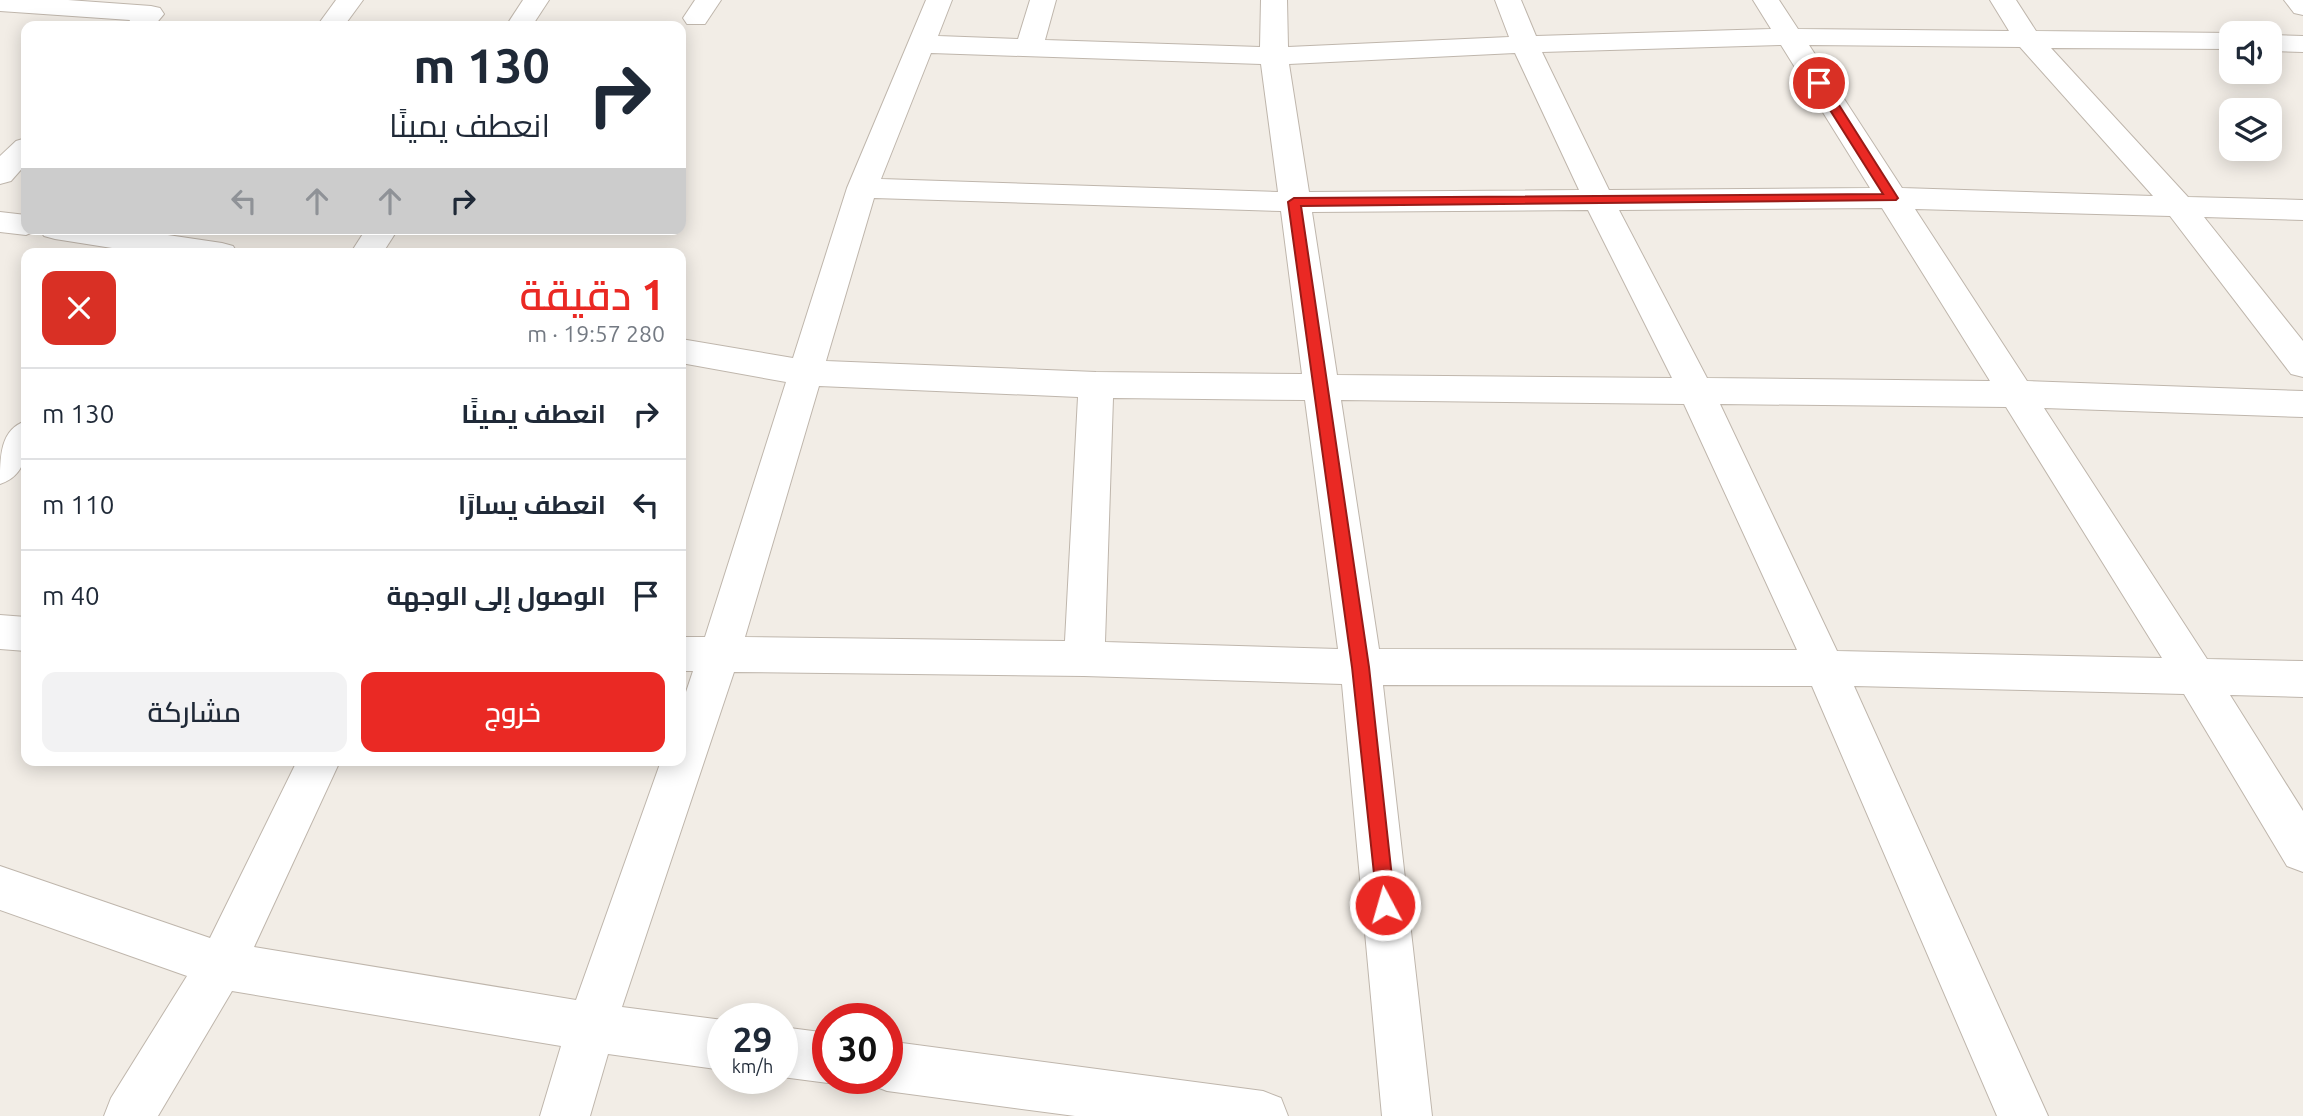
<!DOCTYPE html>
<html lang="ar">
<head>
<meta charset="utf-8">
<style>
  body { margin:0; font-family:Ubuntu,Cairo,sans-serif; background:#f2f2f3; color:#1f2937; direction:rtl; height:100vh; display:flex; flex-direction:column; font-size:26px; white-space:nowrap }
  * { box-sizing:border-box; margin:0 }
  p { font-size:23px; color:#747a83 }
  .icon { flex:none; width:38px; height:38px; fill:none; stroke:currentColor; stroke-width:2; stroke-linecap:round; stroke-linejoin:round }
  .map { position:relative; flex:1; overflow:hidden; direction:ltr }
  .side { position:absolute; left:21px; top:248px; width:665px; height:518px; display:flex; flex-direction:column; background:#fff; border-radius:14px; box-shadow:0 4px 18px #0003; direction:rtl }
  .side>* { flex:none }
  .banner { position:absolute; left:21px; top:21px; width:665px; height:214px; border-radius:14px; box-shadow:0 4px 18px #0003; direction:rtl; background:#fff; color:#1f2937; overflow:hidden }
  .tools { position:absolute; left:2219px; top:21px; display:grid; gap:14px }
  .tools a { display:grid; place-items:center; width:63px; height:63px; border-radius:14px; background:#fff; box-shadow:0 4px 18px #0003; font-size:35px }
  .speed { position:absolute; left:707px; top:1003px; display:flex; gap:14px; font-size:35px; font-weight:700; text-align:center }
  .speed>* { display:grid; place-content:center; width:91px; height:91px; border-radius:50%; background:#fff; box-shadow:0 4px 18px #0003; line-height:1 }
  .speed small { font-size:18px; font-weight:400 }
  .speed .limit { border:10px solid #d22; background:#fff; color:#111 }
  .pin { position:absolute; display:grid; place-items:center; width:60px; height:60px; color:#fff; margin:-30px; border:4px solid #fff; border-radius:50%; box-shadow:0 2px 7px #0007 }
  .me { position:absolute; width:77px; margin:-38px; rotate:354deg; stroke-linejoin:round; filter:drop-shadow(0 0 5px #0008) }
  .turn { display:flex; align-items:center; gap:24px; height:147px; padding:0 21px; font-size:32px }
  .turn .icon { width:91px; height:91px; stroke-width:2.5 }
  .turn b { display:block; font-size:49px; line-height:60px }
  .lanes { display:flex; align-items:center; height:66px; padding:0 21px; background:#0003; justify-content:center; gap:35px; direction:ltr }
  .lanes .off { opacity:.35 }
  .round { display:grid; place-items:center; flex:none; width:74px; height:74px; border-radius:14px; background:#f2f2f3 }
  .headline { display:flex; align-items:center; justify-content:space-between; height:119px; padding:0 21px }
  h1 { font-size:42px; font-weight:600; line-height:52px; color:#ea2924 }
  .button { display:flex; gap:14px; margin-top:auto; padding:14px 21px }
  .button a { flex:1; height:80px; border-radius:14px; background:#ea2924; color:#fff; font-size:28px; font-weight:600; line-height:80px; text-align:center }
  .button a+a { background:#f2f2f3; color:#1f2937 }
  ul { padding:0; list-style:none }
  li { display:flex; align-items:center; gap:21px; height:91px; padding:0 21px; border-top:2px solid #e0e1e3 }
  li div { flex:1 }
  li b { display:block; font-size:26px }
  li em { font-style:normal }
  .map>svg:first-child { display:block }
</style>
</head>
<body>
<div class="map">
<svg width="2303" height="1116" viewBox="0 0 2303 1116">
  <rect width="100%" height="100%" fill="#f2ede6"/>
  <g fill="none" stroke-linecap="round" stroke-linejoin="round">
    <defs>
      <g id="minor">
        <path d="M 0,0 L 68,0 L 151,6 L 160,8 L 164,14 L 154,26 L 127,26 L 130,20 L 0,11 Z"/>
        <path d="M 336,0 L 363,0 L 344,26 L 317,26 Z"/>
        <path d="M 523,0 L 549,0 L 532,26 L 506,26 Z"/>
        <path d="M 695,0 L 721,0 L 705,24 L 687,24 L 683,18 Z"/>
        <path d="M 926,0 L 952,0 L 938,36 L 1018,39 L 1030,0 L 1056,0 L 1045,40 L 1260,47 L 1261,0 L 1287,0 L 1288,47 L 1509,37 L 1495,0 L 1521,0 L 1536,36 L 1771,29 L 1753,0 L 1779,0 L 1798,29 L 2009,31 L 1990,0 L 2016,0 L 2036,31 L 2233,33 L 2231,49 L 2051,48 L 2188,197 L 2303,200 L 2303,220 L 2204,217 L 2303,341 L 2303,377 L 2291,374 L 2170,216 L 1915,209 L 2027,381 L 2303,391 L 2303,417 L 2044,408 L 2207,659 L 2303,661 L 2303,697 L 2230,695 L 2303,811 L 2303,872 L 2287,866 L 2184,694 L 1854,686 L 2048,1116 L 1997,1116 L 1812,686 L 1383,685 L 1432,1116 L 1382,1116 L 1342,684 L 1084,676 L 734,672 L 622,1007 L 723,1020 L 723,1070 L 608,1054 L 590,1116 L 540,1116 L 561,1046 L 232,991 L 158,1116 L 104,1116 L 111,1098 L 187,976 L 0,910 L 0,866 L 210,938 L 297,761 L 340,761 L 254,947 L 576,1000 L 661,761 L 681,761 L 681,707 L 693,671 L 681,671 L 681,637 L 705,637 L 786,382 L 681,363 L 681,339 L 793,358 L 847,188 ZM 1781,45 L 1870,188 L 1609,190 L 1542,52 ZM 1809,45 L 2020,47 L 2153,196 L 1902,188 ZM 931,53 L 1261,64 L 1278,192 L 881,179 ZM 1515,53 L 1579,190 L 1309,192 L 1289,64 ZM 874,198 L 1281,211 L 1302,374 L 1096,372 L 826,361 ZM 1882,208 L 1990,381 L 1707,378 L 1619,210 ZM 1588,210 L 1672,378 L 1337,375 L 1312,212 ZM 819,386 L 1078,397 L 1065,641 L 745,637 ZM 1113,398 L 1305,400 L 1338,649 L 1105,642 ZM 1341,400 L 1684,404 L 1797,650 L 1379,649 ZM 1720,404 L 2006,407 L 2162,658 L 1837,651 Z"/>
        <path d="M 2284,0 L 2303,0 L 2303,15 L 2294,13 Z"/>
        <path d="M 2270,35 L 2303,36 L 2303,52 L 2270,51 Z"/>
        <path d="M 26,138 L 26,164 L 11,181 L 0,184 L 0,156 L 16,141 Z"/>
        <path d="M 0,212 L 26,215 L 26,229 L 39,229 L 26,235 L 0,232 Z"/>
        <path d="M 39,229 L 127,229 L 222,243 L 233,246 L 238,254 L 150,254 L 55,239 L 44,236 Z"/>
        <path d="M 366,229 L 398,229 L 382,254 L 350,254 Z"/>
        <path d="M 26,421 C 26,447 30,474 0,484 C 0,457 0,429 26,421 Z"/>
        <path d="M 0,615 L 26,617 L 26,651 L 0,649 Z"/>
        <path d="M 782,1027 L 828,1033 L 828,1078 L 839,1078 L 828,1083 L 782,1077 Z"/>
        <path d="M 887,1041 L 1263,1091 L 1281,1098 L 1288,1116 L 1075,1116 L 887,1091 L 869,1084 L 867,1078 L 887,1078 Z"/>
      </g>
    </defs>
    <use href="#minor" stroke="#bfb6ac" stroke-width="2"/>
    <use href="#minor" fill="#fff" fill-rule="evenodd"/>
  </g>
  <path fill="#ea2924" stroke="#981b17" stroke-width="2" d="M 1819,79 L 1825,83 L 1898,198 L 1896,200 L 1301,206 L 1369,667 L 1395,905 L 1392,911 L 1385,914 L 1378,911 L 1352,667 L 1288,202 L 1294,198 L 1883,194 L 1813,83 Z"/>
</svg>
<div class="tools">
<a><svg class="icon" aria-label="sound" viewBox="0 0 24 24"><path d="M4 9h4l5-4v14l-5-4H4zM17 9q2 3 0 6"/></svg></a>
<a><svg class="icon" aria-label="layers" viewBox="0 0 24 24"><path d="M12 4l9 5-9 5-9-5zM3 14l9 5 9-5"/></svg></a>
</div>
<div class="speed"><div>29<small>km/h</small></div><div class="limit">30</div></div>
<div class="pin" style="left:1819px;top:83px;background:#d93025"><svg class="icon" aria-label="arrive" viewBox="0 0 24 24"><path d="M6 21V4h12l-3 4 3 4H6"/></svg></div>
<svg class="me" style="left:1385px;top:905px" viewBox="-20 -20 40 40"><circle r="17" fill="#ea2924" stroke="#fff" stroke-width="3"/><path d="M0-11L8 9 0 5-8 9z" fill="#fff"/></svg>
<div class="banner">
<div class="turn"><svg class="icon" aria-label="right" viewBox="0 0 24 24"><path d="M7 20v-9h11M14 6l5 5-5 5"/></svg><div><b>130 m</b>انعطف يمينًا</div></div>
<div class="lanes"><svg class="icon off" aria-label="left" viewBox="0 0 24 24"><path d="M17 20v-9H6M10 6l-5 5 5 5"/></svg><svg class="icon off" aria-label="ahead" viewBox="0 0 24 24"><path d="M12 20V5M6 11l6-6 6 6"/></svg><svg class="icon off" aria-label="ahead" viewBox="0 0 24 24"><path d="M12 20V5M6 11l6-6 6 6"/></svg><svg class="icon" aria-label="right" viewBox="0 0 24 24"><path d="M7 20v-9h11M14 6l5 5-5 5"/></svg></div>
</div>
<section class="side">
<div class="headline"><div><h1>1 دقيقة</h1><p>280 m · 19:57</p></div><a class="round" style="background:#d93025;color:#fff"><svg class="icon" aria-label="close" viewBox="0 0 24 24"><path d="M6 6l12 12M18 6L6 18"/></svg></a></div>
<ul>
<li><svg class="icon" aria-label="right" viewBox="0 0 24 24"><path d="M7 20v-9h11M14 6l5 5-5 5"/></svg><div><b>انعطف يمينًا</b></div><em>130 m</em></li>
<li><svg class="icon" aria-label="left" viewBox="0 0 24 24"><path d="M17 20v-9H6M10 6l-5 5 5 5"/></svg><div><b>انعطف يسارًا</b></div><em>110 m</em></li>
<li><svg class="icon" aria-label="arrive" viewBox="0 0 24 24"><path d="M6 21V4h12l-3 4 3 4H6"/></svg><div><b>الوصول إلى الوجهة</b></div><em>40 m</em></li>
</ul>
<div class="button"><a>خروج</a><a>مشاركة</a></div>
</section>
</div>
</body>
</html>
